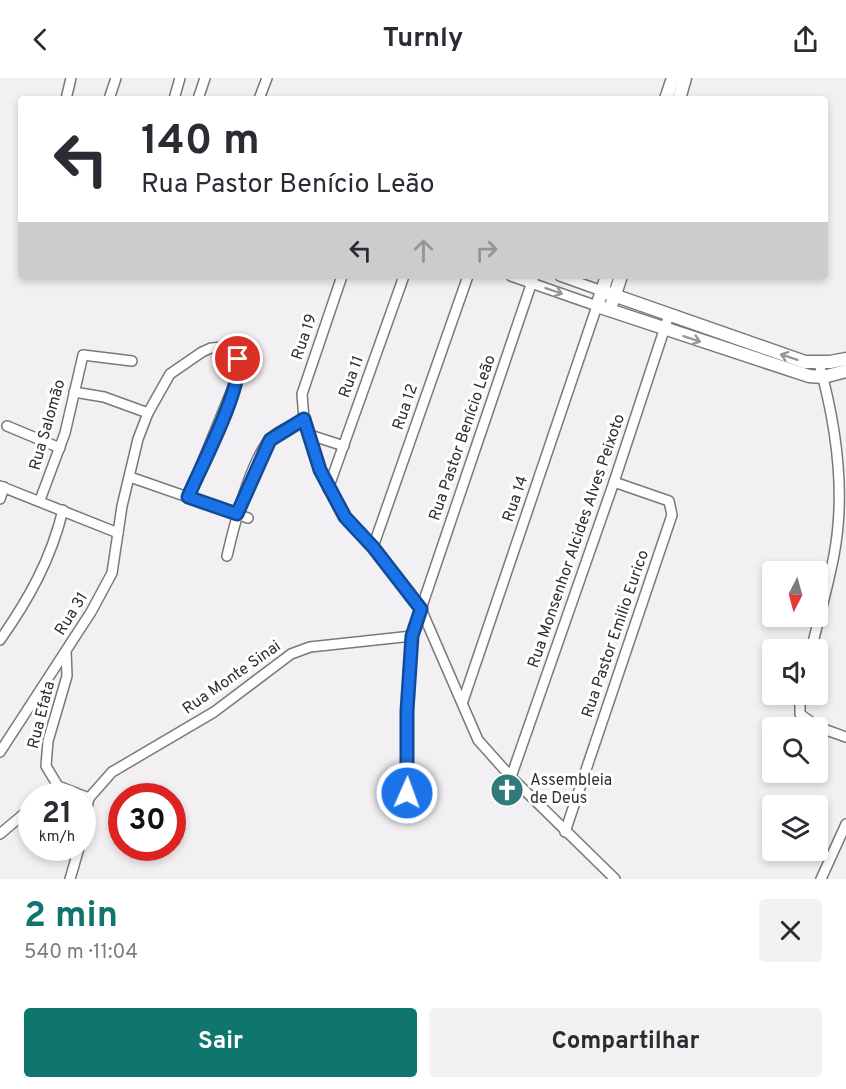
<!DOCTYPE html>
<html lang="pt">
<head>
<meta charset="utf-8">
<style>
  body { margin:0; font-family:Overpass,sans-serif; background:#f2f2f3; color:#2b2b33; height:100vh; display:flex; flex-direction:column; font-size:22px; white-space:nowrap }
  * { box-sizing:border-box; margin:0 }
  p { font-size:20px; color:#7c7c81 }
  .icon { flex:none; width:33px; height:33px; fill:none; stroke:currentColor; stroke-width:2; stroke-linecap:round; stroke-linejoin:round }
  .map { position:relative; height:801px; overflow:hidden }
  .drawer { display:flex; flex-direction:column; background:#fff; flex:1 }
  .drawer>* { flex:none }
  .guide { position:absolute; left:18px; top:18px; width:810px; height:183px; border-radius:6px; box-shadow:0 3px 9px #0003; background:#fff; color:#2b2b33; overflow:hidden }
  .needle { width:39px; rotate:186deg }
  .buttons { position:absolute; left:762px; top:483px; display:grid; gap:12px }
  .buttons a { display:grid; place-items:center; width:66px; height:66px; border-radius:6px; background:#fff; box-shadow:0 3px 9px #0003; font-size:30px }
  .speed { position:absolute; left:18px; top:705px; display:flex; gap:12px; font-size:30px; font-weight:700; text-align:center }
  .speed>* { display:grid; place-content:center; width:78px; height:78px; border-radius:50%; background:#fff; box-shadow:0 3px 9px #0003; line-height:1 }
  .speed small { font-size:15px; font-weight:400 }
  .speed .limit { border:9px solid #d22; background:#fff; color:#111 }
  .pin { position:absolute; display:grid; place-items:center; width:51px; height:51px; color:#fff; margin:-26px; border:3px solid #fff; border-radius:50%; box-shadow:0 2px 6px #0007 }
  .me { position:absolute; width:66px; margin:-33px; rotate:2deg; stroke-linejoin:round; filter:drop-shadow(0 0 4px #0008) }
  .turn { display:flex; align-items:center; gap:21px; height:126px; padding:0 24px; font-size:27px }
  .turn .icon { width:78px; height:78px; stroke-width:2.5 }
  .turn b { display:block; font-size:42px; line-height:51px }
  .lanes { display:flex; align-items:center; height:57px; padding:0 24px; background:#0003; justify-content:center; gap:30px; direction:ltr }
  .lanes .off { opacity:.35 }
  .round { display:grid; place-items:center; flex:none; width:63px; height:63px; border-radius:6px; background:#f2f2f3 }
  .head { display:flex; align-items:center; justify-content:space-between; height:102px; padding:0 24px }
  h1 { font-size:36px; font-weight:700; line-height:45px; color:#0f766e }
  .primary-button { display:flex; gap:12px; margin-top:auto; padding:12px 24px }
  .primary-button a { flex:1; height:69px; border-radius:6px; background:#0f766e; color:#fff; font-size:24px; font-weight:700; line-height:69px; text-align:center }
  .primary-button a+a { background:#f2f2f3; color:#2b2b33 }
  header { display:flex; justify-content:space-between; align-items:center; height:78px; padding:0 24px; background:#fff; font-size:27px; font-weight:700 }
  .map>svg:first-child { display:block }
</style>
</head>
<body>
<header><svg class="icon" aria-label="back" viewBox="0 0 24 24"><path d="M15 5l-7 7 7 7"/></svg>Turnly<svg class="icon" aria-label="share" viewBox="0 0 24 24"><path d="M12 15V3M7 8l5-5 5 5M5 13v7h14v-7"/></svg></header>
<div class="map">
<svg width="846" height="801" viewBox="0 0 846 801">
  <rect width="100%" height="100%" fill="#f3f0f4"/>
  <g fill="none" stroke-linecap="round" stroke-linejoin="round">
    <defs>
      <g id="minor">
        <path d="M 66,21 L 71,0"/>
        <path d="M 109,21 L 116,0"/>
        <path d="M 174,21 L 180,0"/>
        <path d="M 198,21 L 205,0"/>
        <path d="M 259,21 L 267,0"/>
        <path d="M 342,198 L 302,316 L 304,341 L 320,392 L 345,439 L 373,469 L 421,531 L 412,558 L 407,633 L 408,706 L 399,734"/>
        <path d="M 534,198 L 421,531 L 478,662 L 511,699 L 615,801"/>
        <path d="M 560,198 L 602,213"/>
        <path d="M 74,314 L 104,319 L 148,335"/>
        <path d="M 7,348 L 60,370"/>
        <path d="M 310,357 L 344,368"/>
        <path d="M 130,399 L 248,440"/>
        <path d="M 0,408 L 118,455"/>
        <path d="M 328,411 L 404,198"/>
        <path d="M 0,421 L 4,409"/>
        <path d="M 40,422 L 65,355 L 83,277 L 132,283"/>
        <path d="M 373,469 L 468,198"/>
        <path d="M 227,478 C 234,448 250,382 271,360 C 280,351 294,347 304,341"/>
        <path d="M 0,562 C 29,521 51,481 63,432"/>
        <path d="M 811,572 C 819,540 828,509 834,477 C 846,414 836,346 819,285"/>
        <path d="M 66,573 L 67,598 L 48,663 L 46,688 L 58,708 L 89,720"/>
        <path d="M 800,616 L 800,636 L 818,649 L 846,659"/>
        <path d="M 463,623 L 597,228 L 511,198"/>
        <path d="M 0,674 L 91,534 L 112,495 L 122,428 L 138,361 L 148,335 L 170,296 L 202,274 L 211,270 L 224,269 L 232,273 L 238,281 L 238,297 L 188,419"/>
        <path d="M 511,699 L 614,404 L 669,237"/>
        <path d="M 45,718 L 58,708"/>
        <path d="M 82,753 L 89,720 L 112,694 L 214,634 L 291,576 L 310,569 L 412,558"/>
        <path d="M 565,754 L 672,437 L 669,423 L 614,404"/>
        <path d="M 0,756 L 32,729"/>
        <path d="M 70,801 L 79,770"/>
        <path d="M 821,801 L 846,746"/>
      </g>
      <g id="tertiary">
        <path d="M 666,21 L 673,0"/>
        <path d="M 679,21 L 685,0"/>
        <path d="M 607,198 L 597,228 L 809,298 L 823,299 L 846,293"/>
        <path d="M 602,213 L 805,284 L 830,284 L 846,281"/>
        <path d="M 612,225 L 621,198"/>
      </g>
    </defs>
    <use href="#minor" stroke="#7a787b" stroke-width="12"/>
    <use href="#tertiary" stroke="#7a787b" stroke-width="15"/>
    <use href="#minor" stroke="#fff" stroke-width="9"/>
    <use href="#tertiary" stroke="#fff" stroke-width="12"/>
  </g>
  <defs><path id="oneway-shaft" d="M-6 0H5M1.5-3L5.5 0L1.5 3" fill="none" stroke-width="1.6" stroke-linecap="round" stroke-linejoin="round" transform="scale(1.5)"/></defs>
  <g stroke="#989898">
    <use href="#oneway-shaft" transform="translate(554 213) rotate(19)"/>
    <use href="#oneway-shaft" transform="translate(692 261) rotate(18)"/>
    <use href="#oneway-shaft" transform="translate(789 279) rotate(-162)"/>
  </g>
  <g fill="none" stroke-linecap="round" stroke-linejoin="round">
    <defs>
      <path id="route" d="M 238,281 C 243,310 201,388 188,419 L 237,436 L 270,362 L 304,341 L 320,392 L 345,439 L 373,469 L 421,531 L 412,558 L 407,633 L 407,715"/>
    </defs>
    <use href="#route" stroke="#114b97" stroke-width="15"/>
    <use href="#route" stroke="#1a73e8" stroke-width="10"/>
  </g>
  <defs>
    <symbol id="church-disc" viewBox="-11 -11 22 22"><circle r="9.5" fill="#317a79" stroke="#fff"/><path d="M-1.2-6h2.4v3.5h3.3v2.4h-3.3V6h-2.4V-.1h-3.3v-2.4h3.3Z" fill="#fff"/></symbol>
  </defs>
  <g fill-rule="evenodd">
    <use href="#church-disc" x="488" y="693" width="38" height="38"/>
  </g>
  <g text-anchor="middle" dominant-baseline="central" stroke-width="6" stroke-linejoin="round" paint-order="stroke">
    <g font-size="16" fill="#313031" stroke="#fff">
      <text transform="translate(305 259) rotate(-71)">Rua 19</text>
      <text transform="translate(352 299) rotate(-70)">Rua 11</text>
      <text transform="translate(406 329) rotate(-71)">Rua 12</text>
      <text transform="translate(48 347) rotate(-74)">Rua Salomão</text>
      <text transform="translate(463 360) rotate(-71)">Rua Pastor Benício Leão</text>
      <text transform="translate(516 421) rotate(-71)">Rua 14</text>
      <text transform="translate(577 463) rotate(-71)">Rua Monsenhor Alcides Alves Peixoto</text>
      <text transform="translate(72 536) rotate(-58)">Rua 31</text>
      <text transform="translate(616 556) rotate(-71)">Rua Pastor Emilio Eurico</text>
      <text transform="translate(232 600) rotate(-35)">Rua Monte Sinai</text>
      <text transform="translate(42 637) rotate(-76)">Rua Efata</text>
    </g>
    <g font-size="16" fill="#313031" stroke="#fff" text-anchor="start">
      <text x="530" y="703">Assembleia<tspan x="530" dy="18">de Deus</tspan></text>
    </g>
  </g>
</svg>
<div class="buttons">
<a><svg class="needle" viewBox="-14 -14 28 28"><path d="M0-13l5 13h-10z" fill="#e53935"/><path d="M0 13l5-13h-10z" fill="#7c7c81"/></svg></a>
<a><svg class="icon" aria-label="sound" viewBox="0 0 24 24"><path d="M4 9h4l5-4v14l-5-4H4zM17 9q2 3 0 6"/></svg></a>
<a><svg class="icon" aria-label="search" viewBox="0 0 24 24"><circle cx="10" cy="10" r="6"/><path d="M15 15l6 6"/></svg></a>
<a><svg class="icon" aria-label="layers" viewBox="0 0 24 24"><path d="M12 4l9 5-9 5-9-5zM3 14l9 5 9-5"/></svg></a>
</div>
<div class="speed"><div>21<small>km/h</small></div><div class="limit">30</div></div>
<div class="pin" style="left:238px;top:281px;background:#d93025"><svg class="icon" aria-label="arrive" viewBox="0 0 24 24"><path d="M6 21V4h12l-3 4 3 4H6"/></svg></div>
<svg class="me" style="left:407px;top:715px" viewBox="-20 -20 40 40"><circle r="17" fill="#1a73e8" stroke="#fff" stroke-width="3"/><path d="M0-11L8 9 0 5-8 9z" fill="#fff"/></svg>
<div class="guide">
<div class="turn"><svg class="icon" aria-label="left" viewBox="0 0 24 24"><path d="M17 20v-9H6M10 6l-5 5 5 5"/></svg><div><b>140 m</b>Rua Pastor Benício Leão</div></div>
<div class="lanes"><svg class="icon" aria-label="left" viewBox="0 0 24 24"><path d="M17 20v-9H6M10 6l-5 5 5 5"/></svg><svg class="icon off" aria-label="ahead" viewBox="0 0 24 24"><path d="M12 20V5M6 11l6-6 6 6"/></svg><svg class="icon off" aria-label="right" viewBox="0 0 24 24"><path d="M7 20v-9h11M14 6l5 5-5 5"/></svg></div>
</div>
</div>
<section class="drawer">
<div class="head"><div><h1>2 min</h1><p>540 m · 11:04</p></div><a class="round"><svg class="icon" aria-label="close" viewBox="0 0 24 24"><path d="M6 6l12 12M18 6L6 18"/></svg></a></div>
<div class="primary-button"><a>Sair</a><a>Compartilhar</a></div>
</section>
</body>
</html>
